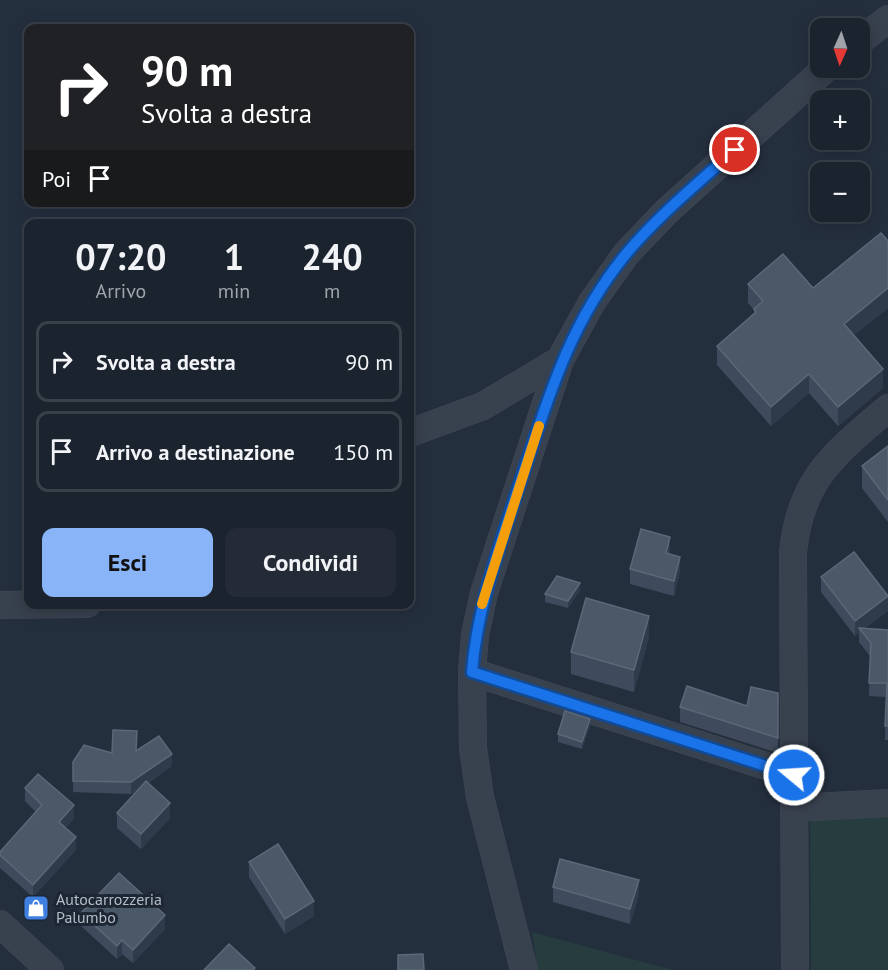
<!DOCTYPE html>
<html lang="it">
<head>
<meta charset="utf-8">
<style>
  body { margin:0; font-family:"PT Sans",sans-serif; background:#242b36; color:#f1f3f6; height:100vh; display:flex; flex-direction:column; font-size:22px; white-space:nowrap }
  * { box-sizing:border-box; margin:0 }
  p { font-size:20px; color:#a0a4aa }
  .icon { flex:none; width:33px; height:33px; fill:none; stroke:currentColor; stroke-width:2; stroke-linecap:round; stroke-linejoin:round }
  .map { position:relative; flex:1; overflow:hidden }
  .sheet { position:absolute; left:24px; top:219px; width:390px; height:390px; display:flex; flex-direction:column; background:#1b232e; border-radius:12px; box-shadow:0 3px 15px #0003,0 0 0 2px #39404a }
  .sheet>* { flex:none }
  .top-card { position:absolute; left:24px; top:24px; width:390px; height:183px; border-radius:12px; box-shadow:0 3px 15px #0003,0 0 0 2px #39404a; background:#202124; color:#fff; overflow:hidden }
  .needle { width:39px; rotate:183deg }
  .tools { position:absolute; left:810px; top:18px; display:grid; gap:12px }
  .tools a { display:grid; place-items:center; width:60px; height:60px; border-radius:12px; background:#1b232e; box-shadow:0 3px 15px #0003,0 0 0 2px #39404a; font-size:30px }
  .pin { position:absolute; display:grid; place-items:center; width:51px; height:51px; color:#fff; margin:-26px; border:3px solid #fff; border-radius:50%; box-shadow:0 2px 6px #0007 }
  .me { position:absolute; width:66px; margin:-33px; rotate:288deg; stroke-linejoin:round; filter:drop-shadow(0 0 4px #0008) }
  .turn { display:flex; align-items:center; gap:21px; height:126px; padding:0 18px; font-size:27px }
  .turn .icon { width:78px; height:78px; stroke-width:2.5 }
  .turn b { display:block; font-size:42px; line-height:51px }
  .then { display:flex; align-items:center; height:57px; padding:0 18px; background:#0003; gap:12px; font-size:22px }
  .eta { display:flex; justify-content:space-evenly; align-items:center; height:102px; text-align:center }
  .eta b { font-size:36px; font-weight:800; line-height:42px }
  .button { display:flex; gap:12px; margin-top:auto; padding:12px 18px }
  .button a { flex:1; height:69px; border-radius:12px; background:#8ab4f8; color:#111; font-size:24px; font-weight:800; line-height:69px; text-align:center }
  .button a+a { background:#242b36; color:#f1f3f6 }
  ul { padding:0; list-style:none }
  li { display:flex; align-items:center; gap:18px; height:81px; margin:0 12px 9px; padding:0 6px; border:3px solid #39404a; border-radius:12px }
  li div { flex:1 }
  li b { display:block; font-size:22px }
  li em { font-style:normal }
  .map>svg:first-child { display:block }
</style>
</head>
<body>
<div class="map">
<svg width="888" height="970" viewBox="0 0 888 970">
  <rect width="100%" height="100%" fill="#242f3e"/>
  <g fill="#263c3f">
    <path d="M 888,809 L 888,970 L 811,970 L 810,813 Z"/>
    <path d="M 532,932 L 673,970 L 538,970 Z"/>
  </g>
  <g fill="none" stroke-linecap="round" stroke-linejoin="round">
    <defs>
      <g id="minor">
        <path d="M 860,41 L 888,19"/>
        <path d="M 410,433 L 483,406 L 560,360"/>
        <path d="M 0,605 L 87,604"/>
        <path d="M 472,672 L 794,775"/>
        <path d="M 794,808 L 888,803"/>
        <path d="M 0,924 L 50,970"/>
        <path d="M 795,966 L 793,553 C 800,478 835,454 888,408"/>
        <path d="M 524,970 L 480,797 L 473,748 L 472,672 L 475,635 L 484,593 L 560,360 L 592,302 L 626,254 L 667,211 L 826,68"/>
      </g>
    </defs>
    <use href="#minor" stroke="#414a57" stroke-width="28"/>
    <use href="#minor" stroke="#38414e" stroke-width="27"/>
  </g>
  <g fill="#3f4b5c">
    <path d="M 888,241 L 888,308 L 854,335 L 883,388 L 838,426 L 809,393 L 771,426 L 717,365 L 717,346 L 754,315 L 754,310 L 748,303 L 748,284 L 813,288 Z"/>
    <path d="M 888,446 L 888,522 L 862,488 L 862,466 Z"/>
    <path d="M 670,552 L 670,554 L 680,572 L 674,596 L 630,584 L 630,569 Z"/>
    <path d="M 821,577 L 888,611 L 865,628 L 888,629 L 888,740 L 885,740 L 886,697 L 869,696 L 870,656 L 859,642 L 859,633 L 855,636 L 821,592 Z"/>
    <path d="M 580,590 L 568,608 L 545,602 L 545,594 Z"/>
    <path d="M 649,637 L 634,692 L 571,674 L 571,652 Z"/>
    <path d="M 778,693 L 778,753 L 680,722 L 680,707 L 747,706 Z"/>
    <path d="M 590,726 L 582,749 L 558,742 L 558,734 Z"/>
    <path d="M 137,751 L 172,766 L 148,783 L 170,818 L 141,849 L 117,828 L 117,813 L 140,788 L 131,794 L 73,792 L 73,762 Z"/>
    <path d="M 25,788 L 74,818 L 65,828 L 76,850 L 33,897 L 0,868 L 0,852 L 36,812 L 25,801 Z"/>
    <path d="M 249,862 L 314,916 L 285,934 L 249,877 Z"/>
    <path d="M 553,887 L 639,895 L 630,924 L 553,902 Z"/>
    <path d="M 81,913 L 165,929 L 133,963 L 122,954 L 117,959 L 81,926 Z"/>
  </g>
  <g fill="#2f3b4b">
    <path d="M 888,288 L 888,308 L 844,343 L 844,324 Z"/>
    <path d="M 883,369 L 883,388 L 838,426 L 838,407 Z"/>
    <path d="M 809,374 L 809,393 L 771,426 L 771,407 Z"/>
    <path d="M 670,537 L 670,552 L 666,568 L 666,553 Z"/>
    <path d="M 680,557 L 680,572 L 674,596 L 674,581 Z"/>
    <path d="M 580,583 L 580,590 L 568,608 L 568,601 Z"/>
    <path d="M 888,596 L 888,611 L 861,631 L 859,628 L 859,633 L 855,636 L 855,621 Z"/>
    <path d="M 649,616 L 649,637 L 634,692 L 634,670 Z"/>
    <path d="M 590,719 L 590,726 L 582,749 L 582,742 Z"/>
    <path d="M 172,754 L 172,766 L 131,794 L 131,782 Z"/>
    <path d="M 170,803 L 170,818 L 141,849 L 141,834 Z"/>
    <path d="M 74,805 L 74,818 L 59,835 L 59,822 Z"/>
    <path d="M 76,837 L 76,850 L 33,897 L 33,885 Z"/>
    <path d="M 639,880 L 639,895 L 630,924 L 630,909 Z"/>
    <path d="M 314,901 L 314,916 L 285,934 L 285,919 Z"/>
    <path d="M 165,915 L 165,929 L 133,963 L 133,950 Z"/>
    <path d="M 122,940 L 122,954 L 117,959 L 117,946 Z"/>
  </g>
  <g fill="#4b5868" stroke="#5c6777" stroke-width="1.5">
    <path d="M 881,233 L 888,241 L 888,288 L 844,324 L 883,369 L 838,407 L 809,374 L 771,407 L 717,346 L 756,312 L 754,309 L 763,301 L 748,284 L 783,254 L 813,288 Z"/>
    <path d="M 888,446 L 888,500 L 862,466 Z"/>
    <path d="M 641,529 L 670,537 L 666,553 L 680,557 L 674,581 L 630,569 Z"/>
    <path d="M 854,552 L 888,596 L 855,621 L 821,577 Z"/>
    <path d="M 557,576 L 580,583 L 568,601 L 545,594 Z"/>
    <path d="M 586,598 L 649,616 L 634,670 L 571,652 Z"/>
    <path d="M 859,628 L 888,630 L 888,726 L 885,726 L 887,683 L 869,683 L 871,643 Z"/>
    <path d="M 687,686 L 747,706 L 751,687 L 778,693 L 778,738 L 680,707 Z"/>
    <path d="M 565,711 L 590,719 L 582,742 L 558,734 Z"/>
    <path d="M 113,730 L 137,731 L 136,751 L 159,736 L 172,754 L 131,782 L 73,781 L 73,762 L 84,745 L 112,753 Z"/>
    <path d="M 38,774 L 74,805 L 59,822 L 76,837 L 33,885 L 0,855 L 0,852 L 42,805 L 25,788 Z"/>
    <path d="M 146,781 L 170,803 L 141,834 L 117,813 Z"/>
    <path d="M 278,844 L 314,901 L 285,919 L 249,862 Z"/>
    <path d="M 560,859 L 639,880 L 630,909 L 553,887 Z"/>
    <path d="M 119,873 L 165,915 L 133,950 L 122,940 L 117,946 L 81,913 Z"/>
    <path d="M 229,944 L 255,968 L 253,970 L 204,970 Z"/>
    <path d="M 423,954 L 424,970 L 398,970 L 398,955 Z"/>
  </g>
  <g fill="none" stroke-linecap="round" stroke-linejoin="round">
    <defs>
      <path id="route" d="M 735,150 C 698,183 658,216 626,254 C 567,326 546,405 517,492 C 498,552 477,609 472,672 L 794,775"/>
    </defs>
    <use href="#route" stroke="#114b97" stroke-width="15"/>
    <use href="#route" stroke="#1a73e8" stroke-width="10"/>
    <path stroke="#f59e0b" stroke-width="10" d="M 482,604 L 539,426"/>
  </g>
  <defs>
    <symbol id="shop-square" viewBox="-11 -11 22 22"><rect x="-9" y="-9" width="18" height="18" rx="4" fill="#3f7fe0" stroke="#1d2633"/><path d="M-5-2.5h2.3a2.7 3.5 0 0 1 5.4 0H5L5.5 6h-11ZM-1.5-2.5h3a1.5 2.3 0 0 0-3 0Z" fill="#fff"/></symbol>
  </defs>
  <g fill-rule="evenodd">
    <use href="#shop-square" x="21" y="893" width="30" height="30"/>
  </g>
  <g text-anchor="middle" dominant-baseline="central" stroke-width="6" stroke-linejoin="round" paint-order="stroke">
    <g font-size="16" fill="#b4bcc9" stroke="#1d2633" text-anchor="start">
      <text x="56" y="899">Autocarrozzeria<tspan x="56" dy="18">Palumbo</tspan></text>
    </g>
  </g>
</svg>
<div class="tools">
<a><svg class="needle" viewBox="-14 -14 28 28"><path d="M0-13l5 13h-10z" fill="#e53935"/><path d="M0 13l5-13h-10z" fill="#a0a4aa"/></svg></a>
<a>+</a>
<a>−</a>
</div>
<div class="pin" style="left:735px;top:150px;background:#d93025"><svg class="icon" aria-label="arrive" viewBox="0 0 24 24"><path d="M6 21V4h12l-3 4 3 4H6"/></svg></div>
<svg class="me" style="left:794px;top:775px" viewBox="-20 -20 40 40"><circle r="17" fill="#1a73e8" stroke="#fff" stroke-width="3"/><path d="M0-11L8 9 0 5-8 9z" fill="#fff"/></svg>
<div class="top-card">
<div class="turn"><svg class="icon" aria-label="right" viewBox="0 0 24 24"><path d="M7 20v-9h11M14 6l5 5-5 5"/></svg><div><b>90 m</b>Svolta a destra</div></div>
<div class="then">Poi<svg class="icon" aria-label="arrive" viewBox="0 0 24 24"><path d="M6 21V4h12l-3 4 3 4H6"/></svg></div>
</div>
<section class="sheet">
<div class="eta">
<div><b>07:20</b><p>Arrivo</p></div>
<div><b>1</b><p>min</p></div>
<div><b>240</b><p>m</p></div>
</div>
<ul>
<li><svg class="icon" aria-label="right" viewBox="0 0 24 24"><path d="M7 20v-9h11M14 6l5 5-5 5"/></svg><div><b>Svolta a destra</b></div><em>90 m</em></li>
<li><svg class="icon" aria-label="arrive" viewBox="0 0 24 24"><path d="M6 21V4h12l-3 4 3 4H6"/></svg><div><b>Arrivo a destinazione</b></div><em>150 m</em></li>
</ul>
<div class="button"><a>Esci</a><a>Condividi</a></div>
</section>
</div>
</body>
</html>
